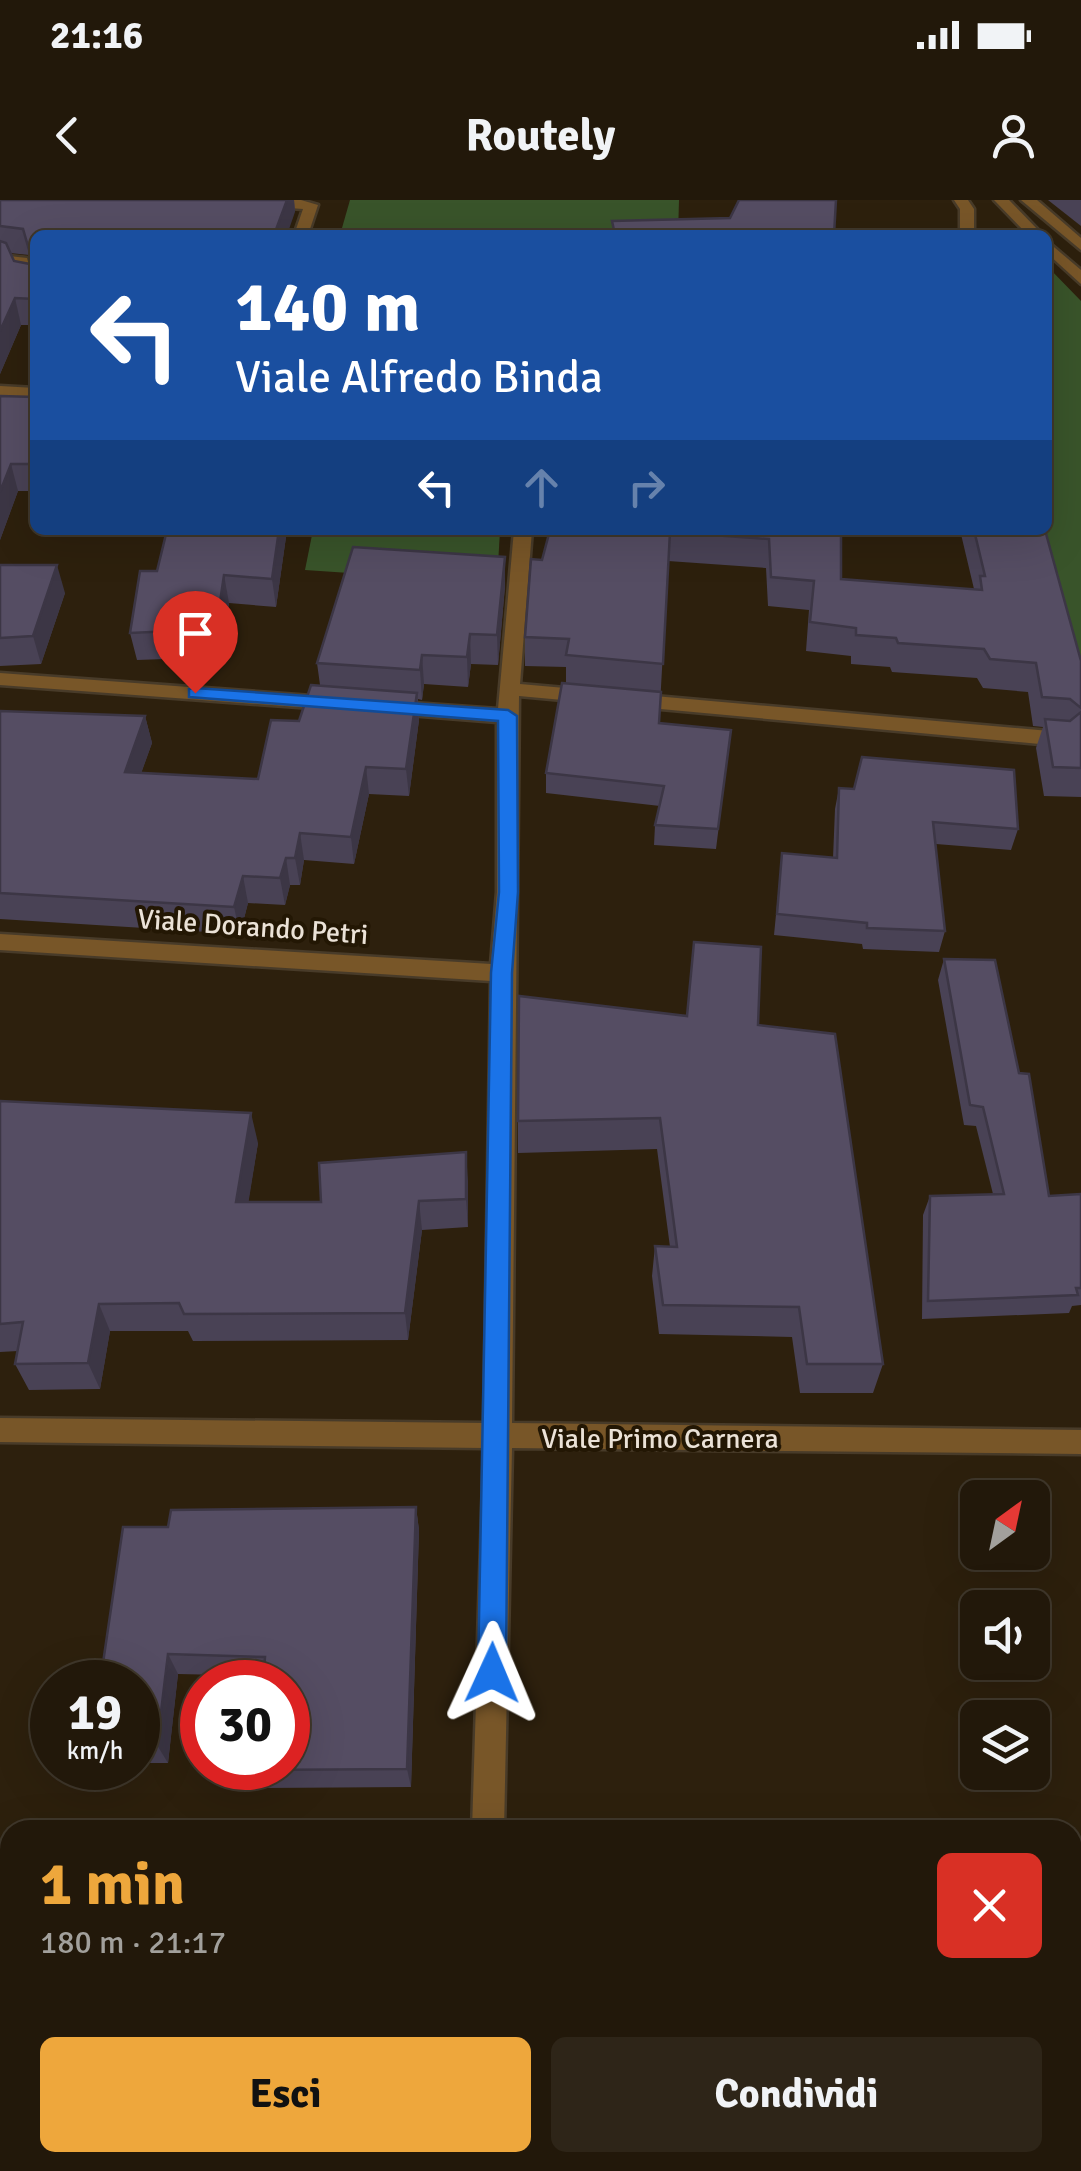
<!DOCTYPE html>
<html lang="it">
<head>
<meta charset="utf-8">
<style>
  body { margin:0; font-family:Signika,sans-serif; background:#2e2518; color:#f1f3f6; height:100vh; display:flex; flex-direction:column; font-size:38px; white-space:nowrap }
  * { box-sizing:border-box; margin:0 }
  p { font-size:32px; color:#a2a09c }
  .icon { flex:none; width:55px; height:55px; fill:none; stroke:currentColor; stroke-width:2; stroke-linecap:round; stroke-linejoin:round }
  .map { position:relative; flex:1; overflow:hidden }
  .sheet { position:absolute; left:0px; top:1620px; width:1082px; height:352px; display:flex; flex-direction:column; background:#22180a; border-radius:30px 30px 0 0; box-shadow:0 10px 40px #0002,0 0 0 2px #3f372b }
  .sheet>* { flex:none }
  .banner { position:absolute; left:30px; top:30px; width:1022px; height:305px; border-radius:15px; box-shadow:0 10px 40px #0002,0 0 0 2px #3f372b; background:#1a4fa0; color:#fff; overflow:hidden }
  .needle { width:65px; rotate:33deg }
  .tools { position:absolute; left:960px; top:1280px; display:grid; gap:20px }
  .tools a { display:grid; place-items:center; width:90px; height:90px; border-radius:15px; background:#22180a; box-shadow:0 10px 40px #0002,0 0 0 2px #3f372b; font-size:50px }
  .speed { position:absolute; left:30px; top:1460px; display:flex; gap:20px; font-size:50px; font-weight:700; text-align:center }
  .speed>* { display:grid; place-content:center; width:130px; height:130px; border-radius:50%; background:#22180a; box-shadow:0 10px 40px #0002,0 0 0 2px #3f372b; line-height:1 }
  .speed small { font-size:25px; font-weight:400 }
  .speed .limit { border:15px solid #d22; background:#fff; color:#111 }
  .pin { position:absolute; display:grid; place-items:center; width:85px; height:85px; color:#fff; margin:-102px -42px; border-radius:50% 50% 50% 0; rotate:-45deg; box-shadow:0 0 10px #0007 }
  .pin .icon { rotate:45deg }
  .me { position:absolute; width:110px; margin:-55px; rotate:1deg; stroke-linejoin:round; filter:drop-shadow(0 0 8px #0008) }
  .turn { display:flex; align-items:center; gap:35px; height:210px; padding:0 40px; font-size:45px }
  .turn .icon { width:130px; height:130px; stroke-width:2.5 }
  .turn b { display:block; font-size:70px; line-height:85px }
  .lanes { display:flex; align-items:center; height:95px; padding:0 40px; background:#0003; justify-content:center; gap:50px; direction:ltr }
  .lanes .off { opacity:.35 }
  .round { display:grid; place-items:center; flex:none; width:105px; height:105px; border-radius:15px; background:#2e2518 }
  .summary { display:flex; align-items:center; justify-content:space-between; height:170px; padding:0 40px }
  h1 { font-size:60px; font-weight:700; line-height:75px; color:#eea73c }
  .primary-button { display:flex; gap:20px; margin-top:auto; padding:20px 40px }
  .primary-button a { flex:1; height:115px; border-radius:15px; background:#eea73c; color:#111; font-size:40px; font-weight:700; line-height:115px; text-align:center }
  .primary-button a+a { background:#2e2518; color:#f1f3f6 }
  .status { display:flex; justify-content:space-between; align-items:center; height:70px; padding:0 50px; background:#22180a; direction:ltr }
  .status svg { height:28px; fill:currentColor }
  header { display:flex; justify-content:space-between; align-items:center; height:130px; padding:0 40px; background:#22180a; font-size:45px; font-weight:700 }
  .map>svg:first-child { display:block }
</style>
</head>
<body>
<div class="status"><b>21:16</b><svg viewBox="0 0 49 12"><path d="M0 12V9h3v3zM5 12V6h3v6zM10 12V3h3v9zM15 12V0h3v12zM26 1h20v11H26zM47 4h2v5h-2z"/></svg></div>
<header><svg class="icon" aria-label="back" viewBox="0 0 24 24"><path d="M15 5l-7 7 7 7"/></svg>Routely<svg class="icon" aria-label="person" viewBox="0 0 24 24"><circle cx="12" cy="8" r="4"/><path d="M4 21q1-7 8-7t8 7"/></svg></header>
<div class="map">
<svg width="1081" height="1971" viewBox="0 0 1081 1971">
  <rect width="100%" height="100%" fill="#2d200d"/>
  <g fill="#39542a">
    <path d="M 350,0 L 679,0 L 678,35 L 340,35 Z"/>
    <path d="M 1048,67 L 1081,101 L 1081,503 L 1035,330 L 1048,330 Z"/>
    <path d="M 313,330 L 500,330 L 497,383 L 305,370 Z"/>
  </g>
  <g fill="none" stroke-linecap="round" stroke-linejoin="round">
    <defs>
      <g id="minor">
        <path d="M 231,0 L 301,0 L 318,5 L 308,35 L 294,35 L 303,9 L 238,4 Z"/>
        <path d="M 954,0 L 968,0 L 974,9 L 974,35 L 960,35 L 960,9 Z"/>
        <path d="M 994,0 L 1009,0 L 1043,35 L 1028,35 Z"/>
        <path d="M 1021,0 L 1037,0 L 1081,38 L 1081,50 Z"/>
        <path d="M 1048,42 L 1081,70 L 1081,84 L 1048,54 Z"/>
        <path d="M 0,55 L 27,58 L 35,87 L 21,84 L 15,65 L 0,65 Z"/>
        <path d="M 0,186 L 35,188 L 35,198 L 0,196 Z"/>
        <path d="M 514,330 L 532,330 L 520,484 L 1061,532 L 1071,539 L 1061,546 L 519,496 L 512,1223 L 1081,1230 L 1081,1254 L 512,1248 L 504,1630 L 472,1630 L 484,1248 L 0,1242 L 0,1218 L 484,1223 L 491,781 L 0,750 L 0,734 L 491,764 L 497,692 L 497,522 L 384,513 L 374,507 L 384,501 L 498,509 Z"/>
        <path d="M 0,473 L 339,498 L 349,504 L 339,510 L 0,485 Z"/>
        <path d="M 462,1962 L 498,1962 L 497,1971 L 461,1971 Z"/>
      </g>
    </defs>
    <use href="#minor" stroke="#483b29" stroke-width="5"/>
    <use href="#minor" fill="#785628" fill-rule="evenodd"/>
  </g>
  <g fill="#494255" fill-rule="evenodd">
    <path d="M 0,0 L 294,0 L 295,12 L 35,35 L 35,125 L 21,125 L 0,174 ZM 10,53 L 29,55 L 30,64 L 14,61 Z"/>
    <path d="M 1048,0 L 1081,0 L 1081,26 Z"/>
    <path d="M 0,196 L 35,197 L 35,291 L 18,291 L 0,340 Z"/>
    <path d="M 167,330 L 287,330 L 276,407 L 229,403 L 221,457 L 137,460 L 130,433 L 157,371 Z"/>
    <path d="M 550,330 L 841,330 L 841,379 L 974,389 L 960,330 L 1045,330 L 1081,461 L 1081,597 L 1044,596 L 1036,548 L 1043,527 L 1033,526 L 1028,492 L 983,488 L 977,478 L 892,472 L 890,467 L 851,464 L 851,456 L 806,451 L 809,410 L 768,406 L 766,368 L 668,361 L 659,523 L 731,530 L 716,649 L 654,645 L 655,625 L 660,606 L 546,593 L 546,573 L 566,484 L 566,467 L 525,466 L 525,437 Z"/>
    <path d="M 505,357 L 505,386 L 498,465 L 471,464 L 468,487 L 424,484 L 422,500 L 418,499 L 419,520 L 409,596 L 369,594 L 354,664 L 304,660 L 300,685 L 290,685 L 285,705 L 248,703 L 240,734 L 0,719 L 0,511 L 145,516 L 152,543 L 141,573 L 258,579 L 299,521 L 320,485 L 317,463 Z"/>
    <path d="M 0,365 L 65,393 L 41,464 L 0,466 Z"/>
    <path d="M 839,588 L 1018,629 L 1011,650 L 936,644 L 945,731 L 939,752 L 863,749 L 862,744 L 774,735 L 782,653 L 833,658 L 835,609 Z"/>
    <path d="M 944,759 L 1019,873 L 1049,996 L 1081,994 L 1081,1105 L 1072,1106 L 1069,1113 L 922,1119 L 923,1015 L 930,996 L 993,994 L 976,926 L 964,925 L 938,780 Z"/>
    <path d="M 758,825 L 883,1164 L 873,1193 L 800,1193 L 792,1137 L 659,1134 L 652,1076 L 655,1046 L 670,1047 L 657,949 L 518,953 L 518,921 Z"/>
    <path d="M 0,901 L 258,943 L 248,1002 L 321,1002 L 466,952 L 468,1027 L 422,1030 L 408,1140 L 193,1141 L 188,1131 L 110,1131 L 100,1189 L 29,1190 L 15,1164 L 18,1151 L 0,1152 Z"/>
    <path d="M 416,1307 L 419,1330 L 411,1587 L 263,1588 L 256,1570 L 263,1476 L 178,1474 L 168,1563 L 138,1563 L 138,1482 L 103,1463 L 168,1327 Z"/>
    <path d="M 10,1715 L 10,1860 L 0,1860 L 0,1716 Z"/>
  </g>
  <g fill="#3c3645">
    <path d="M 287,0 L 294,0 L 295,12 L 287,35 L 274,35 Z"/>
    <path d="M 15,98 L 21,125 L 0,174 L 0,131 Z"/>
    <path d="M 11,264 L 18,291 L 0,340 L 0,292 Z"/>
    <path d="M 279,330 L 287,330 L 276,407 L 272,379 Z"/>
    <path d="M 505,357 L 505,386 L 498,465 L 497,435 Z"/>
    <path d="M 57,365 L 65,393 L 41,464 L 33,436 Z"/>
    <path d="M 224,375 L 229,403 L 221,457 L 216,429 Z"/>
    <path d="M 470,434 L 471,464 L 468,487 L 467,457 Z"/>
    <path d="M 422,455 L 424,484 L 422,500 L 420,470 Z"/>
    <path d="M 417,493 L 419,520 L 409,596 L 406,569 Z"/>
    <path d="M 145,516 L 152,543 L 132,599 L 125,572 Z"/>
    <path d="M 366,567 L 369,594 L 354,664 L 351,637 Z"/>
    <path d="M 300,633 L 304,660 L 300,685 L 295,658 Z"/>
    <path d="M 286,658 L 290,685 L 285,705 L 280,678 Z"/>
    <path d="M 243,676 L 248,703 L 240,734 L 234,707 Z"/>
    <path d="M 251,913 L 258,943 L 244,1030 L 236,1002 Z"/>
    <path d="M 466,952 L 468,981 L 468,1027 L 466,999 Z"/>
    <path d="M 419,1001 L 422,1030 L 408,1140 L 405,1113 Z"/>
    <path d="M 99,1104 L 110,1131 L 100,1189 L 88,1163 Z"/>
    <path d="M 416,1307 L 419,1330 L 411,1587 L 407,1569 Z"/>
    <path d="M 168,1454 L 178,1474 L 168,1563 L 157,1545 Z"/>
  </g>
  <g fill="#554d63" stroke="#3c3645" stroke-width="2.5">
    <path d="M 0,0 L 287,0 L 274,35 L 35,35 L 35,99 L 15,98 L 0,131 L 0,41 L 6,43 L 14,61 L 30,64 L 32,60 L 23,29 L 0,26 Z"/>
    <path d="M 739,0 L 836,0 L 834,35 L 615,35 L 612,21 L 730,18 Z"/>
    <path d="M 0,196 L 35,197 L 35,264 L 11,264 L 0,292 Z"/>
    <path d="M 167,330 L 279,330 L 272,379 L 224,375 L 216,429 L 130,433 L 140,371 L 157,371 Z"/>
    <path d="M 550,330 L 841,330 L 841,379 L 982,390 L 980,376 L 985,376 L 974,330 L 1045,330 L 1081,461 L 1081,508 L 1070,499 L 1042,497 L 1036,463 L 990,459 L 984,449 L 898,443 L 896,438 L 856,435 L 856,428 L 810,422 L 814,381 L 771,377 L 769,339 L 670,332 L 663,464 L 566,455 L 569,439 L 525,437 L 531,359 L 542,360 Z"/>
    <path d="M 353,347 L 505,357 L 497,435 L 470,434 L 467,457 L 422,455 L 420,470 L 317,463 Z"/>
    <path d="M 0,365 L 57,365 L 33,436 L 0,438 Z"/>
    <path d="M 562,483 L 661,492 L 659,523 L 731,530 L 718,629 L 655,625 L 664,586 L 546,573 Z"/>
    <path d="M 311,485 L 417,493 L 406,569 L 366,567 L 351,637 L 300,633 L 295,658 L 286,658 L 280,678 L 243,676 L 234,707 L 0,693 L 0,511 L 145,516 L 125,572 L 258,579 L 271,520 L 299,521 Z"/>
    <path d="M 1081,512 L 1081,568 L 1053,567 L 1045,519 L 1070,521 Z"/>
    <path d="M 862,557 L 1014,570 L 1018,629 L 933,622 L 945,731 L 867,728 L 867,723 L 777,714 L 782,653 L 837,658 L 839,588 L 854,589 Z"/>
    <path d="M 694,742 L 761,747 L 758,825 L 835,834 L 883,1164 L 807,1164 L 799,1107 L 663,1105 L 655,1046 L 677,1047 L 660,918 L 518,921 L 519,796 L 687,816 Z"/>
    <path d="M 944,759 L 995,760 L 1019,873 L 1029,874 L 1049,996 L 1081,994 L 1081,1088 L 1076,1088 L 1078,1095 L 928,1101 L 930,996 L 1004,994 L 983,907 L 970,905 Z"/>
    <path d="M 0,901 L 251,913 L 236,1002 L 321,1002 L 319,963 L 466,952 L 466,999 L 419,1001 L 405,1113 L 184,1114 L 179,1103 L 99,1104 L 88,1163 L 15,1164 L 23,1122 L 0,1124 Z"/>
    <path d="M 416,1307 L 407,1569 L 256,1570 L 256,1568 L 288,1568 L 288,1482 L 263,1482 L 265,1457 L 168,1454 L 157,1545 L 138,1545 L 138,1482 L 86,1482 L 89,1463 L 103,1463 L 123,1327 L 168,1327 L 171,1310 Z"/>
    <path d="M 10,1715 L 10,1851 L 0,1852 L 0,1716 Z"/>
    <rect x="523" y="1962" width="256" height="9"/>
  </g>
  <path fill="#1a73e8" stroke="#114b97" stroke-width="2.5" d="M 195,488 L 508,510 L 517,516 L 518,692 L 512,773 L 506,1473 L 502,1483 L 492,1487 L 483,1483 L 478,1473 L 491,773 L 499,692 L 498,521 L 189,497 L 189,489 Z"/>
  <g text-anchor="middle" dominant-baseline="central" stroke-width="8" stroke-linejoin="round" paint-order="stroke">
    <g font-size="28" fill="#ebe2d7" stroke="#231704">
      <text transform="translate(253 727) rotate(4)">Viale Dorando Petri</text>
      <text x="660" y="1239">Viale Primo Carnera</text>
    </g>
  </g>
</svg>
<div class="tools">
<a><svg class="needle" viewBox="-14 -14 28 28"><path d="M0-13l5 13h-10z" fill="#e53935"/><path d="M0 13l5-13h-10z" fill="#a2a09c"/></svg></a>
<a><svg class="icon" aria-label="sound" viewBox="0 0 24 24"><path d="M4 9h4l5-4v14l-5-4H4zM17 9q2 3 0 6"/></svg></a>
<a><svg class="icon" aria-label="layers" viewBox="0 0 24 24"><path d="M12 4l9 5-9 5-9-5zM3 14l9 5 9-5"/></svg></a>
</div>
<div class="speed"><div>19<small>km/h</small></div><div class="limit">30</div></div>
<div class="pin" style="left:195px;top:493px;background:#d93025"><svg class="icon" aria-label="arrive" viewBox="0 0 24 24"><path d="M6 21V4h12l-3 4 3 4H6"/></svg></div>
<svg class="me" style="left:492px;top:1473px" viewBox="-20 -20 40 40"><path d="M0-17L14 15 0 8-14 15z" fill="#1a73e8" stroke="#fff" stroke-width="4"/></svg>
<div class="banner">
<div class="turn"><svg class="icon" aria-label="left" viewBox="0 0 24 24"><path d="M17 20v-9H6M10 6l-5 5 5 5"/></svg><div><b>140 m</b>Viale Alfredo Binda</div></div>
<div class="lanes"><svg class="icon" aria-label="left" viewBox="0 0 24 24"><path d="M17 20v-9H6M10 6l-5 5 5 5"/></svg><svg class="icon off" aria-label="ahead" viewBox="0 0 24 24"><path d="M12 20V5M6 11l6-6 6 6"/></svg><svg class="icon off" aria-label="right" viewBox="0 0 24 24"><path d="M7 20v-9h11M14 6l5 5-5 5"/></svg></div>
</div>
<section class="sheet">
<div class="summary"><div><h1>1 min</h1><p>180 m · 21:17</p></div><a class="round" style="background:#d93025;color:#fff"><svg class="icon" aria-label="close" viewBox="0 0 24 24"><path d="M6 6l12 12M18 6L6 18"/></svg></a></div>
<div class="primary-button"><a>Esci</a><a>Condividi</a></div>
</section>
</div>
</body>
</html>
